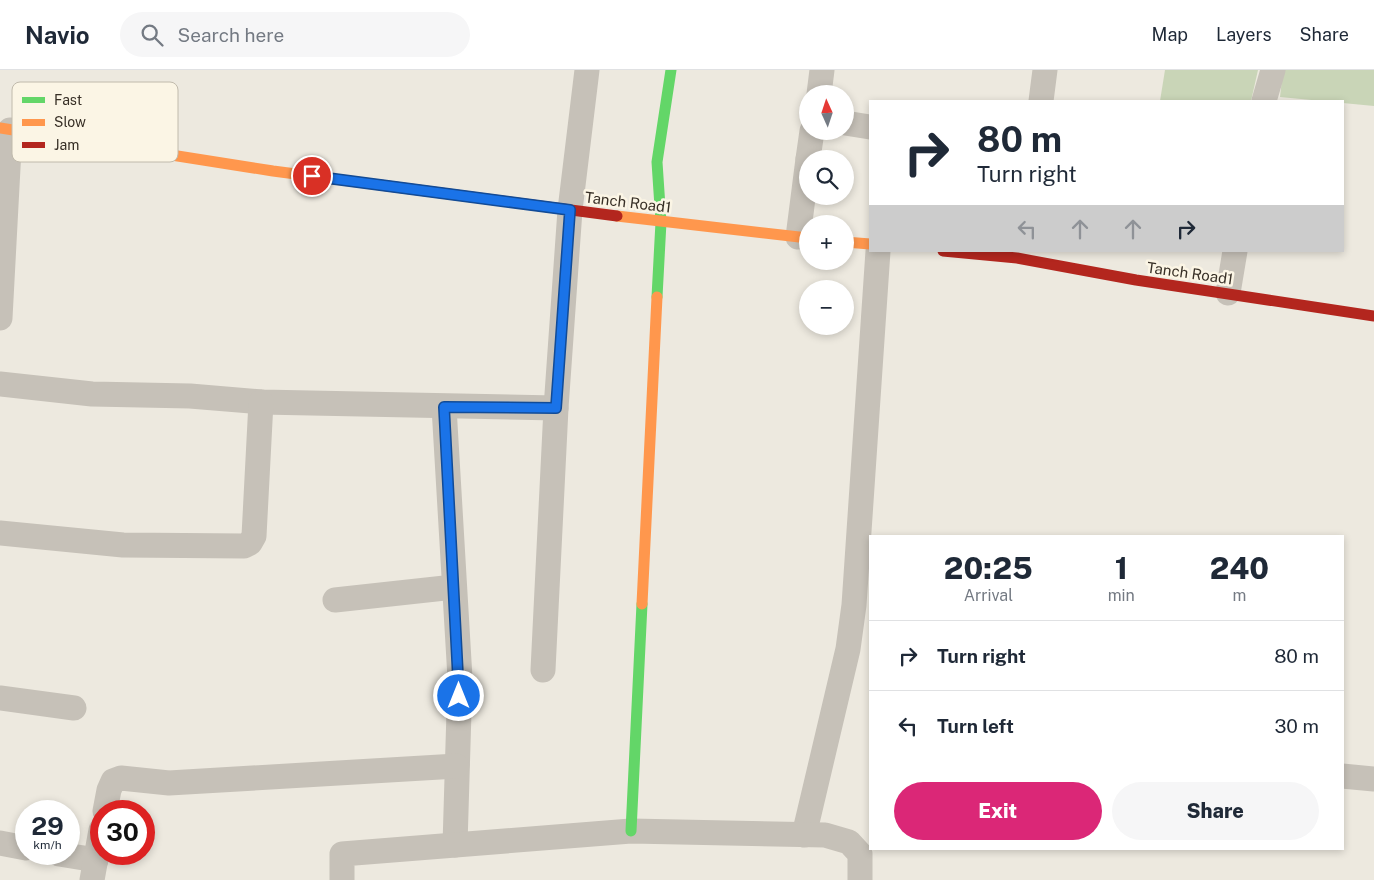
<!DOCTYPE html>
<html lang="en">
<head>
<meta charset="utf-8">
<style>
  body { margin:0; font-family:"Public Sans",sans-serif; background:#f6f6f7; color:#1f2937; height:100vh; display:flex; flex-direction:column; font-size:19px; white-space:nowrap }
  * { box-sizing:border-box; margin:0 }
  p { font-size:16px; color:#747a83 }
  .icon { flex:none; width:28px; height:28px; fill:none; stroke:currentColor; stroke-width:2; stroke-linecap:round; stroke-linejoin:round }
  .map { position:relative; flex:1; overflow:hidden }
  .side { position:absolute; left:869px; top:465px; width:475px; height:315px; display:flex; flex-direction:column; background:#fff; border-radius:0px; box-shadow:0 2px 8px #0003 }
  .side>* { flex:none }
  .top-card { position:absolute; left:869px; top:30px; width:475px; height:152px; border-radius:0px; box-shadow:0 2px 8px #0003; background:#fff; color:#1f2937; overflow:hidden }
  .needle { width:32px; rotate:357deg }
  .tools { position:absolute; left:799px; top:15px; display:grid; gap:10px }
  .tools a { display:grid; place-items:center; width:55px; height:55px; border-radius:50%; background:#fff; box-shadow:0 2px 8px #0003; font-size:25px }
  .speed { position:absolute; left:15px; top:730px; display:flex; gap:10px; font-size:25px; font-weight:700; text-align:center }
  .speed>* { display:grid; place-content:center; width:65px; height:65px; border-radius:50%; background:#fff; box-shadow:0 2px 8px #0003; line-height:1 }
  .speed small { font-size:12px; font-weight:400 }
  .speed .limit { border:8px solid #d22; background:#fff; color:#111 }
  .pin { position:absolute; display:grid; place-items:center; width:42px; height:42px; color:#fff; margin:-21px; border:2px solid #fff; border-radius:50%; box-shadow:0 1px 5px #0007 }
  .me { position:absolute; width:55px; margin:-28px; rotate:0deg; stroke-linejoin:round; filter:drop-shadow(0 0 4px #0008) }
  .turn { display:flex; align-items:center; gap:18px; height:105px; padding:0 25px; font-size:22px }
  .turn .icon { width:65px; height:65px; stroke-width:2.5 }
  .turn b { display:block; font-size:35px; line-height:42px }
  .lanes { display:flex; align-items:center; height:48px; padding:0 25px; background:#0003; justify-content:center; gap:25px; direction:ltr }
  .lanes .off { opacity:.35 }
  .eta { display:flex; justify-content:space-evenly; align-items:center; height:85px; text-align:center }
  .eta b { font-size:30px; font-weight:800; line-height:35px }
  .cta { display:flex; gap:10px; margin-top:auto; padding:10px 25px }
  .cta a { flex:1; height:58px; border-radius:30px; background:#db2777; color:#fff; font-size:20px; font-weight:800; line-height:58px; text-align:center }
  .cta a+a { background:#f6f6f7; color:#1f2937 }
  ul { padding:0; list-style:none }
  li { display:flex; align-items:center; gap:15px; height:70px; padding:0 25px; border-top:1px solid #e0e1e3 }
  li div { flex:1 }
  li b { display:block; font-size:19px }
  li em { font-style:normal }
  header { display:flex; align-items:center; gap:30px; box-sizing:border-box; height:70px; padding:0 25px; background:#fff; border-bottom:1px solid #e0e1e3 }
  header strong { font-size:24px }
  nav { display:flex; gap:28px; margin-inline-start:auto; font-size:18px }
  .search { width:350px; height:45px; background:#f6f6f7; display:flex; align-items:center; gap:12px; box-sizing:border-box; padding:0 18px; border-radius:28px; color:#747a83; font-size:19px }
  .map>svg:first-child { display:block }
</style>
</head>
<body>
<header>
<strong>Navio</strong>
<div class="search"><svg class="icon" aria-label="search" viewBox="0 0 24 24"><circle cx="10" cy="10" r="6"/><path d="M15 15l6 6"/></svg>Search here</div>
<nav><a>Map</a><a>Layers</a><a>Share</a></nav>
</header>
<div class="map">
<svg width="1374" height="810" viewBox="0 0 1374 810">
  <rect width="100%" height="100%" fill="#ede9df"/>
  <g fill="#c9d5b7">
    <path d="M 1165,0 L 1258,0 L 1251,31 L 1160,31 Z"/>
    <path d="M 1283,0 L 1374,0 L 1374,36 L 1280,27 Z"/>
  </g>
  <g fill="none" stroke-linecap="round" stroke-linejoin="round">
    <g stroke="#c6c1b8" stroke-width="25">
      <path d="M 819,24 L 822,0"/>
      <path d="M 1041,31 L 1045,0"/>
      <path d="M 1264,31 L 1273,0"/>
      <path d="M 845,53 L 870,57"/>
      <path d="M 808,89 L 812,61"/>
      <path d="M 798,167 L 808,89"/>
      <path d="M 1228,223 L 1235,181"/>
      <path d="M 0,248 L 10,60"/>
      <path d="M 0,314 L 92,324 L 190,326 L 261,332 L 556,338"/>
      <path d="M 444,337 L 460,608 L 455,775"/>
      <path d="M 0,463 L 123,475 L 244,476 L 250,473 L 254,466 L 261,332"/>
      <path d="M 335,530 L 454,517"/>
      <path d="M 543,600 L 556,338 L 570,140 L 587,0"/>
      <path d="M 0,628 L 74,638"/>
      <path d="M 1342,706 L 1374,709"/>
      <path d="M 105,741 L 109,720 L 113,711 L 121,708 L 169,713 L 457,696"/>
      <path d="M 804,765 L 848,579 L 854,535 L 878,181"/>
      <path d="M 0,773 L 26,778"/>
      <path d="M 59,784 L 96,790"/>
      <path d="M 92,810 L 101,760"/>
      <path d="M 342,810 L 342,784 L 631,761 L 825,765 L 849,772 L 860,784 L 860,810"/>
    </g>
    <g stroke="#63d668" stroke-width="11">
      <path d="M 657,227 L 661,152 L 657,92 L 671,0"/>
      <path d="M 631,761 L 642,534"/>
    </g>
    <g stroke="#ff974d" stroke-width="11">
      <path d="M 0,58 L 273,101 L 380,115"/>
      <path d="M 617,146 L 808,168"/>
      <path d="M 845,172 L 870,174"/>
      <path d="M 642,534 L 657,227"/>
    </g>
    <g stroke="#b3261e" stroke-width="11">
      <path d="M 380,115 L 617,146"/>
      <path d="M 943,181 L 1017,188 L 1136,210 L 1374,246"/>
    </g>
  </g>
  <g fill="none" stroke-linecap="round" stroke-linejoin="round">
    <defs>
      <path id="route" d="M 312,106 L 570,140 L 556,338 L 444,337 L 459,626"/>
    </defs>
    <use href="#route" stroke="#114b97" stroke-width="12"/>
    <use href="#route" stroke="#1a73e8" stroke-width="9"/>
  </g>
  <g text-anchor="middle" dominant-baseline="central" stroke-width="5" stroke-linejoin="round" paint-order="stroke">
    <g font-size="15" fill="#372f26" stroke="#fbf5e5">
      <text transform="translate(628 132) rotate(7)">Tanch Road1</text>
      <text transform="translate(1190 203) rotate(8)">Tanch Road1</text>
    </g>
  </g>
  <rect x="12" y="12" width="166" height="80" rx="8" fill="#fbf5e5" stroke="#c0baac" stroke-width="1"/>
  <rect x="22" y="27" width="23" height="6" fill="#63d668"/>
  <rect x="22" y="49" width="23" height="7" fill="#ff974d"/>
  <rect x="22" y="72" width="23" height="6" fill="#b3261e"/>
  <g font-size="14" fill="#372f26">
    <text x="54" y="35">Fast</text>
    <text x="54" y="57">Slow</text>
    <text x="54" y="80">Jam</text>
  </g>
</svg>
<div class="tools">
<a><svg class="needle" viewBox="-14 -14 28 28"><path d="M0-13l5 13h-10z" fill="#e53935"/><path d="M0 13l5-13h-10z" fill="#747a83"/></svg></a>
<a><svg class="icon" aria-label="search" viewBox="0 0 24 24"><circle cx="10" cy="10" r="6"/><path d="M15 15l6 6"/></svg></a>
<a>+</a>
<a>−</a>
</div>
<div class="speed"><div>29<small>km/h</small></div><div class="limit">30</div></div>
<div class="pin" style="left:312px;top:106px;background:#d93025"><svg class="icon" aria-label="arrive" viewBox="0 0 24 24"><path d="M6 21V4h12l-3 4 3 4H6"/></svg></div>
<svg class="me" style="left:459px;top:626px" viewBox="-20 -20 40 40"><circle r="17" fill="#1a73e8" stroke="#fff" stroke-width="3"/><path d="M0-11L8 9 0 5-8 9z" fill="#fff"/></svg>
<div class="top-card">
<div class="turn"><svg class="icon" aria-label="right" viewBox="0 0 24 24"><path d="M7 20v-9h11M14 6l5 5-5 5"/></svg><div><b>80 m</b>Turn right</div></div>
<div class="lanes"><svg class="icon off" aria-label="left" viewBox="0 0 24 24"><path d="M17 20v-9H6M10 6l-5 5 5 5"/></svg><svg class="icon off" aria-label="ahead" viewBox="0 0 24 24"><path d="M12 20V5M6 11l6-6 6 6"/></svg><svg class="icon off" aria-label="ahead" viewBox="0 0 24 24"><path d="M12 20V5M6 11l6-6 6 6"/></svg><svg class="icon" aria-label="right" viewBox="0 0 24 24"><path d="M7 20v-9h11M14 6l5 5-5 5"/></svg></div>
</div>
<section class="side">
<div class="eta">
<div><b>20:25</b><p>Arrival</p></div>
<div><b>1</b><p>min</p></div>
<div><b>240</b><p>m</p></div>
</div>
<ul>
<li><svg class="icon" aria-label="right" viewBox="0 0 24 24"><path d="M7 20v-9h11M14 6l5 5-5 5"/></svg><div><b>Turn right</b></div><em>80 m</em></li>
<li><svg class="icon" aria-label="left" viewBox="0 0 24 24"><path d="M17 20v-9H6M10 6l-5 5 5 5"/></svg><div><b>Turn left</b></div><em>30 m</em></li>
</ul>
<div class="cta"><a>Exit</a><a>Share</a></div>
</section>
</div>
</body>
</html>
